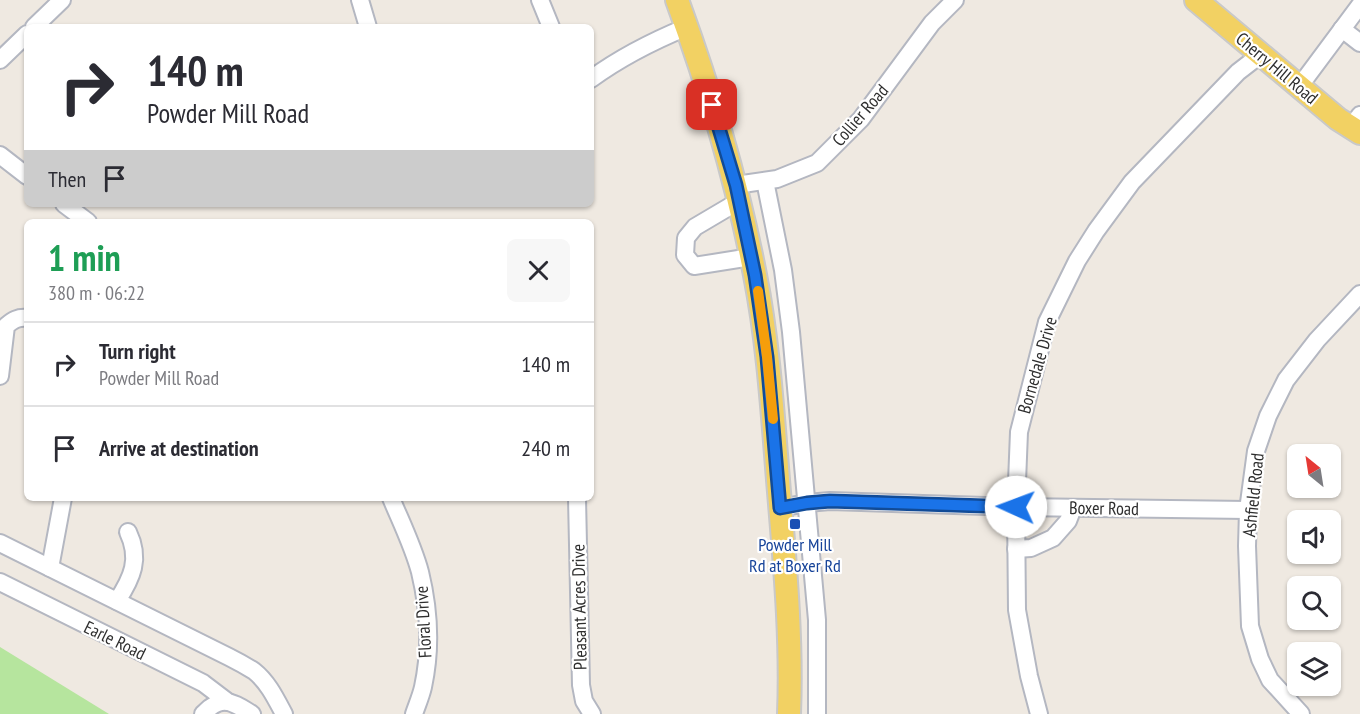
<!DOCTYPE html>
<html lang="en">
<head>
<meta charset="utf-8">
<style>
  body { margin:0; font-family:"PT Sans Narrow",sans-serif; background:#f7f7f7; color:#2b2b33; height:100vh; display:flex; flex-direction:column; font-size:22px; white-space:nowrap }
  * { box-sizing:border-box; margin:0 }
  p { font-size:20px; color:#7c7c81 }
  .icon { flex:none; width:33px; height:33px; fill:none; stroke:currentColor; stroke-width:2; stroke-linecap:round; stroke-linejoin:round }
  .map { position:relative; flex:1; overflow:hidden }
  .side { position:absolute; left:24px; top:219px; width:570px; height:282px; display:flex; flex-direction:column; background:#fff; border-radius:9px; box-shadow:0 2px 4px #0004 }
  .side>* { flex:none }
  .hud { position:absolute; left:24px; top:24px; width:570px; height:183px; border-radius:9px; box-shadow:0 2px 4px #0004; background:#fff; color:#2b2b33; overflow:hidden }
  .needle { width:39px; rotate:330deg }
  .buttons { position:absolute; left:1287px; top:444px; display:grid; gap:12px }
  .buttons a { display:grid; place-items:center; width:54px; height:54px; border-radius:9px; background:#fff; box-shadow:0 2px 4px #0004; font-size:30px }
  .pin { position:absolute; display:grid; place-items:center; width:51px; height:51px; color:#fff; margin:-26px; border-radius:12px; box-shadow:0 3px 9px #0006 }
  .me { position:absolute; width:66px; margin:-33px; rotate:272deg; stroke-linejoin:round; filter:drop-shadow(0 0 4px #0008) }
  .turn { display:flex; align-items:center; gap:21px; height:126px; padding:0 24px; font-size:27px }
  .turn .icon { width:78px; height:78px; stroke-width:2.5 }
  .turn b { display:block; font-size:42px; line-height:51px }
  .then { display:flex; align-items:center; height:57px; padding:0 24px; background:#0003; gap:12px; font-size:22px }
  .round { display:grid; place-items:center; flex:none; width:63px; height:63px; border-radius:9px; background:#f7f7f7 }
  .summary { display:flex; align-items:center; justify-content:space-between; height:102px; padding:0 24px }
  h1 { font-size:36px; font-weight:800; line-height:45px; color:#1e9e55 }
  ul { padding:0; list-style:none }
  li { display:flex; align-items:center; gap:18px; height:84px; padding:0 24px; border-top:2px solid #e1e1e2 }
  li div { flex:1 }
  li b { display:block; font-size:22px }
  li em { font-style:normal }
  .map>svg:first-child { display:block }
</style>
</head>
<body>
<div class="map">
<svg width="1360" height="714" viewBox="0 0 1360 714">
  <rect width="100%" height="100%" fill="#efe9e1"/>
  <path fill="#b6e59e" d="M 0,647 L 109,714 L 0,714 Z"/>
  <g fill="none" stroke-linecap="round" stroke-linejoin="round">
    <defs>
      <g id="minor">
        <path d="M 360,0 L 368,27"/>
        <path d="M 540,0 L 551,27"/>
        <path d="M 34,27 L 62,0"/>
        <path d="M 1342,29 L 1360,43"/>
        <path d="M 0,60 L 27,34"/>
        <path d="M 591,79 C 621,57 653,41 687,27"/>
        <path d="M 1299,87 L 1360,5"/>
        <path d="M 1351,127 L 1360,115"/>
        <path d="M 0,155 L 27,176"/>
        <path d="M 765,181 L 783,270 L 791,332 L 817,620 L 817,714"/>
        <path d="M 736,185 L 777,179 L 817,163 L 861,119 L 932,23 L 955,0"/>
        <path d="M 739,201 L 695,227 L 686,238 L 685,255 L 694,266 L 751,257"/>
        <path d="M 64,204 L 88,222"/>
        <path d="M 0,376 L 6,326 C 13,320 18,317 27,318"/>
        <path d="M 391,498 C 401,522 413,546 420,572 C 429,609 431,650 423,687 C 421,696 417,705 414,714"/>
        <path d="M 577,498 L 581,685 L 584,701 L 592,714"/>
        <path d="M 780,508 L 807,503 L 830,501 L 1016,507 L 1248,510"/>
        <path d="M 0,543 L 229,657 C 237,661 246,666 254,671 C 268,682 276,699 284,714"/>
        <path d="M 1016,549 L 1031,548 L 1053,538 L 1068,521 L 1073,508"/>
        <path d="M 50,568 L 63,498"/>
        <path d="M 0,582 L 203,683 L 228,702"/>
        <path d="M 117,601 C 132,578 141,559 128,532"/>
        <path d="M 203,714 C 222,694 232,702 252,714"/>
        <path d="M 1039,714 L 1029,676 L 1017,610 L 1016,507 L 1019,432 L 1047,322 L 1077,261 L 1096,231 L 1132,182 L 1238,72 L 1260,55"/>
        <path d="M 1301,714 L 1270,680 L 1260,659 L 1250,626 L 1247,546 L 1248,510 L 1256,451 L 1268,416 L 1286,380 L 1317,340 L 1360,294"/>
      </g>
      <g id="major">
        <path d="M 677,0 C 710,90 737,181 755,275 C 769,346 773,420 779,492 C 785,565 792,640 789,714"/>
        <path d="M 1196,0 L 1338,119 L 1360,133"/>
      </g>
    </defs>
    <use href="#minor" stroke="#b4b7c1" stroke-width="20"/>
    <use href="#major" stroke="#c9c9c9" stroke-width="26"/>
    <use href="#minor" stroke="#fff" stroke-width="16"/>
    <use href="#major" stroke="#f2d163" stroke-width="22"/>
  </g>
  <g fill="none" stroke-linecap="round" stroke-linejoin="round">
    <defs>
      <path id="route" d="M 712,105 L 736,185 L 755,275 L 767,357 L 780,508 L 807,503 L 830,501 L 1016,507"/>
    </defs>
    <use href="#route" stroke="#114b97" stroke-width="15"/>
    <use href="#route" stroke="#1a73e8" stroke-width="10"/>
    <path stroke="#f59e0b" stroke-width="10" d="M 758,291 L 767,357 L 773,419"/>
  </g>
  <rect fill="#1a4fb4" stroke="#fff" stroke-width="2" x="789" y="518" width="12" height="12" rx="3"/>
  <g text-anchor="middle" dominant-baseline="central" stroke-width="4.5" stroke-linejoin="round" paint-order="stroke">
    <g font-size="18" fill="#2e2e2e" stroke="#fff">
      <text transform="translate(1277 68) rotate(40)">Cherry Hill Road</text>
      <text transform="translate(860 115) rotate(-49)">Collier Road</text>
      <text transform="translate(1037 365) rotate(-74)">Bornedale Drive</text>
      <text transform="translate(1253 495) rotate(-84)">Ashfield Road</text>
      <text transform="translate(1104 508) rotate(1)">Boxer Road</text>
      <text transform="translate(579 607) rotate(-91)">Pleasant Acres Drive</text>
      <text transform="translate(423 622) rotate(-93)">Floral Drive</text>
      <text transform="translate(115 640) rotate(26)">Earle Road</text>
    </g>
    <g font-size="18" fill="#164399" stroke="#fff">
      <text x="795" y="544">Powder Mill<tspan x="795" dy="21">Rd at Boxer Rd</tspan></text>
    </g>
  </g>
</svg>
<div class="buttons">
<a><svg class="needle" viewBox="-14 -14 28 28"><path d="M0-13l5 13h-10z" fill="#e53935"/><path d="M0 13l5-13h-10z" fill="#7c7c81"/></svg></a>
<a><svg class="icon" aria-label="sound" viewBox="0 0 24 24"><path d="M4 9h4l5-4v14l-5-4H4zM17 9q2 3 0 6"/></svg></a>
<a><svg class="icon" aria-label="search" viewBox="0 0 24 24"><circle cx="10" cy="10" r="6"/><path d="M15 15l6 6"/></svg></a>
<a><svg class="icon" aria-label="layers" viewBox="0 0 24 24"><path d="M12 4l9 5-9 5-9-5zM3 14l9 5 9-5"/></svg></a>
</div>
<div class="pin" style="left:712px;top:105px;background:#d93025"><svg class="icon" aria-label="arrive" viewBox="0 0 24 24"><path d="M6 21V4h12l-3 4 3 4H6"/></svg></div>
<svg class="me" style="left:1016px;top:507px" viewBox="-20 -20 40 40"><circle r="19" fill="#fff"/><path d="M0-13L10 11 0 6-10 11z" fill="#1a73e8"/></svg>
<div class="hud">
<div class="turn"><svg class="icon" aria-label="right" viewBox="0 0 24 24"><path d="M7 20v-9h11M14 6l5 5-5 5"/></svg><div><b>140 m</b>Powder Mill Road</div></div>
<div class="then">Then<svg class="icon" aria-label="arrive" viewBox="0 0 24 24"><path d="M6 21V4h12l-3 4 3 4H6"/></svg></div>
</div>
<section class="side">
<div class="summary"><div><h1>1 min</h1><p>380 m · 06:22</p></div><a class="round"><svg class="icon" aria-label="close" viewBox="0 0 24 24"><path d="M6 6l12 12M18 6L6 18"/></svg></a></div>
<ul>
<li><svg class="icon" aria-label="right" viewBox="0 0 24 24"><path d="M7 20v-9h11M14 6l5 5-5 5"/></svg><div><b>Turn right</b><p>Powder Mill Road</p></div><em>140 m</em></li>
<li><svg class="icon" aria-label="arrive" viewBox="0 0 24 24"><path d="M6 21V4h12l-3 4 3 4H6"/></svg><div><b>Arrive at destination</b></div><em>240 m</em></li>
</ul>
</section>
</div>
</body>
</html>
